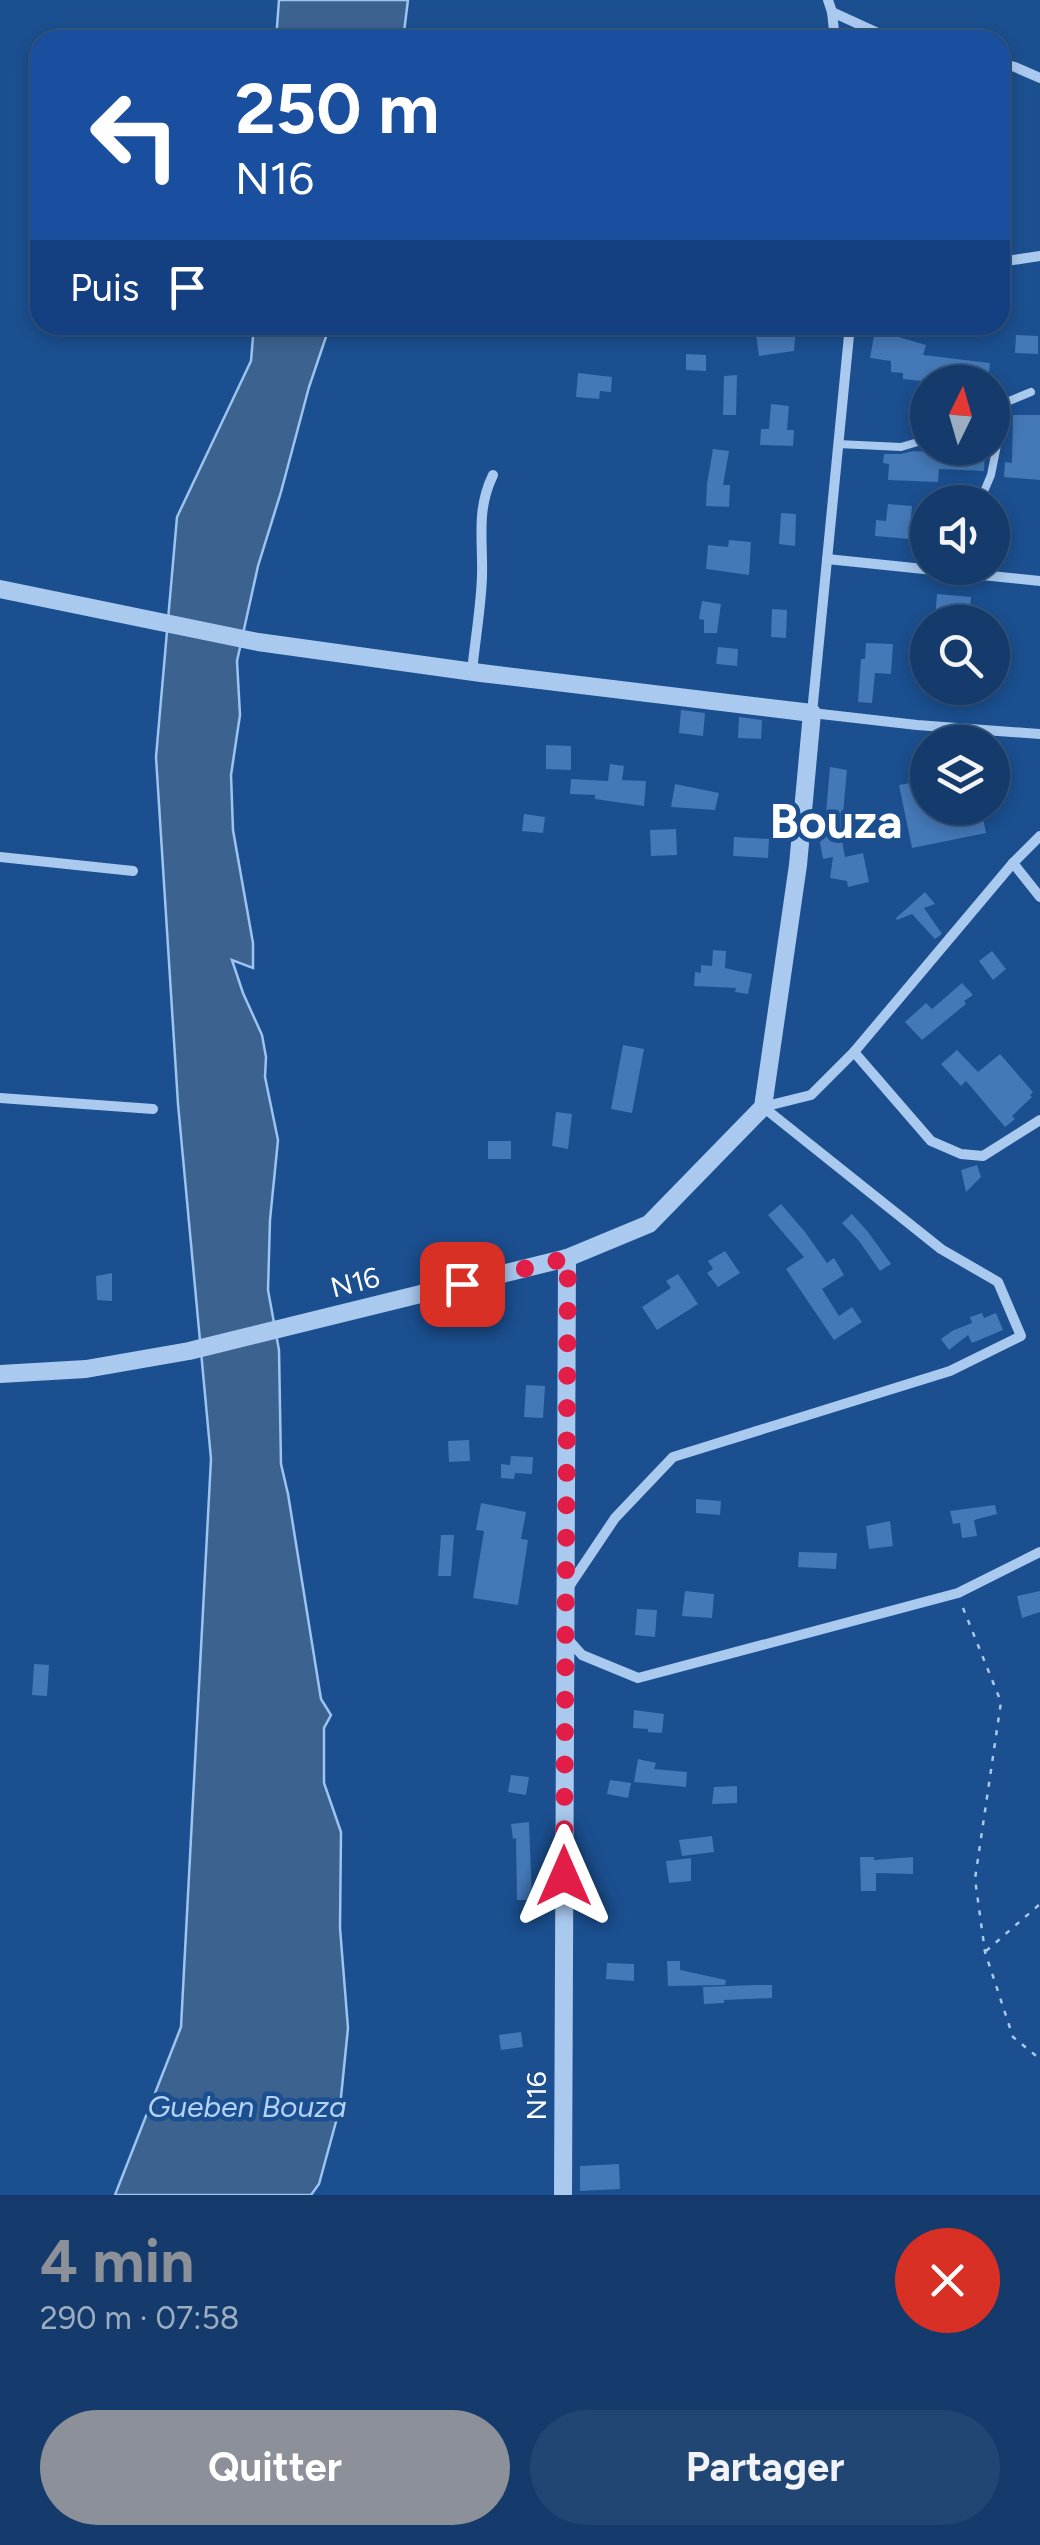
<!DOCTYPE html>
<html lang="fr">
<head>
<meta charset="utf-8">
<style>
  body { margin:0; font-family:Figtree,sans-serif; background:#214673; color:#f1f3f6; height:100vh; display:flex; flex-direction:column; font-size:38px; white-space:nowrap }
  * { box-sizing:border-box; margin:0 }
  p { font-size:32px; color:#9dadc1 }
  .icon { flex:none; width:55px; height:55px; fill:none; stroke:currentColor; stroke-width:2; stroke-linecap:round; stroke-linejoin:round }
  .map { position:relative; height:2195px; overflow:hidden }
  .sheet { display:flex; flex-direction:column; background:#143b6b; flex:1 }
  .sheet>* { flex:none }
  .top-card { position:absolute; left:30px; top:30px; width:980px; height:305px; border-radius:30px; box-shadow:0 5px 15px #0003,0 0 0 2px #33557e; background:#1a4fa0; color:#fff; overflow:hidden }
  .needle { width:65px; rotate:5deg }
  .controls { position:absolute; left:910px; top:365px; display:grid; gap:20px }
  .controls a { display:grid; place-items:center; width:100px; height:100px; border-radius:50%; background:#143b6b; box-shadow:0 5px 15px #0003,0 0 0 2px #33557e; font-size:50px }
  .pin { position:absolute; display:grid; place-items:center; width:85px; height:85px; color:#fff; margin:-42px; border-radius:20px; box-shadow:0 5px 15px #0006 }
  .me { position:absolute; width:110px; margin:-55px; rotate:0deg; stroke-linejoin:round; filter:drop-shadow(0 0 8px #0008) }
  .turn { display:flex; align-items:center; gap:35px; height:210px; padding:0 40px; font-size:45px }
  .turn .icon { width:130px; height:130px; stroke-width:2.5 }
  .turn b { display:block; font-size:70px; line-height:85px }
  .then { display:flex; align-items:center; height:95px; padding:0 40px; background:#0003; gap:20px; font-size:38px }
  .round { display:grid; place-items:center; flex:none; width:105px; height:105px; border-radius:52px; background:#214673 }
  .overview { display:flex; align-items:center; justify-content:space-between; height:170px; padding:0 40px }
  h1 { font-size:60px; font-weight:700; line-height:75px; color:#8c9099 }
  .primary-button { display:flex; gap:20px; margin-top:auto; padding:20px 40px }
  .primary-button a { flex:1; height:115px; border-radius:60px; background:#8c9099; color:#fff; font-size:40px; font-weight:700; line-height:115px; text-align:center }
  .primary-button a+a { background:#214673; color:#f1f3f6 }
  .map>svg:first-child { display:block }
</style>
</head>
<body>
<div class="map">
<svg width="1040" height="2195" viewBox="0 0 1040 2195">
  <rect width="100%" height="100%" fill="#1b4f8f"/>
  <g fill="#3c6290" stroke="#9cc4f0" stroke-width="2.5">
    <path d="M 279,0 L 408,0 L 403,40 L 276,40 Z"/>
    <path d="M 254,325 L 330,325 L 309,387 L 281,492 L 258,566 L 237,661 L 240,715 L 231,775 L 233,830 L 253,943 L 253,968 L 232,960 L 243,993 L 262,1035 L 266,1057 L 265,1077 L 278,1140 L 270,1220 L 268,1290 L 279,1350 L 281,1464 L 288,1494 L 321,1699 L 331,1715 L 324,1728 L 324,1783 L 341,1832 L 340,1928 L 348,2028 L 340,2107 L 319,2184 L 311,2195 L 115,2195 L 181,2027 L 211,1459 L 178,1104 L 156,757 L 177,517 L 251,361 Z"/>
  </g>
  <g fill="#4478b7">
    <path d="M 796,325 L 794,351 L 759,356 L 756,335 L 771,332 L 771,326 Z"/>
    <path d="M 875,330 L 926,345 L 923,355 L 990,363 L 988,382 L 931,382 L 903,379 L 903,373 L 891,372 L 891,361 L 870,358 Z"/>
    <path d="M 1016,335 L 1038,336 L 1038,354 L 1015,353 Z"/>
    <path d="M 686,354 L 706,355 L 706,371 L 686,370 Z"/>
    <path d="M 578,373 L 612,377 L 611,392 L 600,391 L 599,399 L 576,397 Z"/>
    <path d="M 737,375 L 736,415 L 723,415 L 724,376 Z"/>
    <path d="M 771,404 L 789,406 L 787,430 L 794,430 L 793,446 L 760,445 L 761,429 L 769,429 Z"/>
    <path d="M 1013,415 L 1040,415 L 1040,480 L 1004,477 L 1005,462 L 1012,463 Z"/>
    <path d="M 955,448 L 985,448 L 984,471 L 939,469 L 938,482 L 888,480 L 889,464 L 883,463 L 884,454 L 901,454 L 913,451 L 955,453 Z"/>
    <path d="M 713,449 L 729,451 L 723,485 L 730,485 L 729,507 L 706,506 L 707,484 Z"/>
    <path d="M 888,504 L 912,506 L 909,539 L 875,536 L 876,520 L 886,521 Z"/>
    <path d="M 781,513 L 796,514 L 795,546 L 779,544 Z"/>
    <path d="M 729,540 L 751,542 L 749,575 L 706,569 L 708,545 L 728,547 Z"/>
    <path d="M 937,594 L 971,597 L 969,622 L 935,620 Z"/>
    <path d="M 702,601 L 721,604 L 717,633 L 704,633 L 704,620 L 699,619 Z"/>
    <path d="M 772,609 L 787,610 L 786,638 L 771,637 Z"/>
    <path d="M 866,643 L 893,644 L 891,674 L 875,673 L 872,703 L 858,702 L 861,659 L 865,659 Z"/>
    <path d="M 718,647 L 738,649 L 737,666 L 716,664 Z"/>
    <path d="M 681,710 L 705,713 L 703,736 L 679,733 Z"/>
    <path d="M 739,717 L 762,720 L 761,739 L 738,738 Z"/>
    <path d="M 546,745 L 571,746 L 571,770 L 546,769 Z"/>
    <path d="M 610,764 L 624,766 L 622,780 L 646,781 L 644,806 L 595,799 L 595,795 L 570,794 L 571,779 L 608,781 Z"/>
    <path d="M 830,767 L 847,770 L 841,835 L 845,857 L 863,853 L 869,882 L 848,887 L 847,881 L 830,878 L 833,857 L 823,859 L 819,837 L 824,836 Z"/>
    <path d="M 928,780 L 928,808 L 981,808 L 986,833 L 912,848 L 899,785 Z"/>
    <path d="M 675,784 L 719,793 L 715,810 L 671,807 Z"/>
    <path d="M 524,814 L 545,817 L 543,833 L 522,831 Z"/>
    <path d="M 676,829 L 677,855 L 651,856 L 650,830 Z"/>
    <path d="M 734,837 L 769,839 L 768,858 L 733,856 Z"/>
    <path d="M 925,892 L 935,904 L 924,908 L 942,934 L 935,939 L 912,914 L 897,920 L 896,918 Z"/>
    <path d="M 713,950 L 726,951 L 725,968 L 752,974 L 748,994 L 735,992 L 736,988 L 694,986 L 695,972 L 701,973 L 701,965 L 712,966 Z"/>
    <path d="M 992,951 L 1006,969 L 993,980 L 979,961 Z"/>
    <path d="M 962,983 L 973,995 L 964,1001 L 966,1004 L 922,1040 L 905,1022 L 926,1003 L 932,1009 Z"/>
    <path d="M 623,1045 L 644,1049 L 632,1113 L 611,1109 Z"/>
    <path d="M 957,1050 L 978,1072 L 1000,1054 L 1033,1092 L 1030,1095 L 1032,1097 L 1012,1116 L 1015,1119 L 1005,1127 L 966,1081 L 961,1086 L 941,1064 Z"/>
    <path d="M 556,1112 L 572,1114 L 568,1149 L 552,1146 Z"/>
    <rect x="488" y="1141" width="23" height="18"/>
    <path d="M 977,1165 L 981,1177 L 966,1192 L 961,1170 Z"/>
    <path d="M 781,1204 L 805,1232 L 827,1263 L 834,1258 L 844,1275 L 822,1289 L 839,1316 L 852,1307 L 862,1322 L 834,1340 L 786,1269 L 804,1257 L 768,1215 Z"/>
    <path d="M 852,1214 L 868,1232 L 891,1264 L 880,1271 L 859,1241 L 842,1223 Z"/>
    <path d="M 725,1251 L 740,1273 L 718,1287 L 707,1273 L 713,1269 L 708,1261 Z"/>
    <path d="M 112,1273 L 112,1301 L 97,1300 L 96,1276 Z"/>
    <path d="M 678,1274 L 698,1304 L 657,1330 L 642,1307 L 671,1288 L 666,1281 Z"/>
    <path d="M 982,1313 L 984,1318 L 996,1313 L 1003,1330 L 972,1343 L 968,1335 L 949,1350 L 941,1339 L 952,1331 L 972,1323 L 970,1317 Z"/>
    <path d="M 526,1385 L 545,1386 L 543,1418 L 524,1417 Z"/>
    <path d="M 469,1440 L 470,1461 L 449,1462 L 448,1441 Z"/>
    <path d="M 511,1456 L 533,1457 L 532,1474 L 515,1473 L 514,1479 L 501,1478 L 501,1464 L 510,1465 Z"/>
    <path d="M 696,1499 L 721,1501 L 720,1515 L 696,1513 Z"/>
    <path d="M 481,1503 L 526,1512 L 521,1539 L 528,1540 L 518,1605 L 473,1598 L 484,1531 L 476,1530 Z"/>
    <path d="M 995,1505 L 997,1514 L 974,1520 L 977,1536 L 962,1538 L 960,1523 L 953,1524 L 950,1511 Z"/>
    <path d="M 890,1521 L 893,1546 L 869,1549 L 866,1526 Z"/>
    <path d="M 441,1535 L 454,1535 L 451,1576 L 438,1576 Z"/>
    <path d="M 799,1552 L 837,1553 L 836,1569 L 798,1567 Z"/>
    <path d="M 685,1591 L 714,1594 L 712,1618 L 682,1616 Z"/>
    <path d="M 1040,1591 L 1040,1612 L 1022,1618 L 1017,1596 Z"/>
    <path d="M 637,1609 L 657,1610 L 655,1637 L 635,1635 Z"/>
    <path d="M 34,1664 L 49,1665 L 47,1696 L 32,1695 Z"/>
    <path d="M 634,1710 L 664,1714 L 662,1733 L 648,1732 L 648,1729 L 633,1728 Z"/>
    <path d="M 638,1759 L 656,1763 L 654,1769 L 687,1772 L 686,1787 L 634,1782 Z"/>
    <path d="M 511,1775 L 529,1777 L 526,1795 L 508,1792 Z"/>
    <path d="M 610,1780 L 631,1783 L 628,1798 L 607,1794 Z"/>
    <path d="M 737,1786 L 737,1803 L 712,1804 L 714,1787 Z"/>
    <path d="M 529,1822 L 532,1900 L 517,1900 L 516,1838 L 513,1839 L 511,1824 Z"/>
    <path d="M 712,1836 L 714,1852 L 682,1856 L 679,1840 Z"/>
    <path d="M 860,1857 L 874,1857 L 874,1860 L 913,1857 L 913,1874 L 876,1873 L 876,1891 L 861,1891 Z"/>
    <path d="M 691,1858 L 691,1881 L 669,1883 L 666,1861 Z"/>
    <path d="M 667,1961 L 680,1961 L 680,1970 L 726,1980 L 725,1985 L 668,1986 Z"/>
    <path d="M 607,1963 L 634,1964 L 634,1981 L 606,1979 Z"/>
    <path d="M 753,1985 L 772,1985 L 772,1998 L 724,2000 L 724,2003 L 704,2004 L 703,1987 Z"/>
    <path d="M 521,2032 L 523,2047 L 501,2050 L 499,2035 Z"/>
    <path d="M 619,2164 L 620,2189 L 580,2191 L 580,2166 Z"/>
  </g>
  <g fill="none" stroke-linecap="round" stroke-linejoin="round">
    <g stroke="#a9c9ee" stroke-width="2.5" stroke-dasharray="5 8" stroke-linecap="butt">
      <path d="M 963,1608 L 1001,1702 L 975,1879 L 985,1952 L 1013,2037 L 1040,2059"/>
      <path d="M 986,1951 L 1040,1904"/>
    </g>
    <g stroke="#a9c9ee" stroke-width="8">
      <path d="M 992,408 L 1031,392"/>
      <path d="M 838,444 L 901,447 L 928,439"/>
      <path d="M 970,502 L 983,494 L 991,475 L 1005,405"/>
    </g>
    <g stroke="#a9c9ee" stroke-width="10">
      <path d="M 828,0 L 832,12 L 835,40"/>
      <path d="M 832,12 L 878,33 L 905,40"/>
      <path d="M 1000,63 L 1015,67 L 1040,78"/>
      <path d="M 1000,262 L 1040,256"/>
      <path d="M 850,325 L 812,713 L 917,725 L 1040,734"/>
      <path d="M 827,559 L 1040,581"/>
      <path d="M 472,672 C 475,640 481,608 482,576 C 483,539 476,510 493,475"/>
      <path d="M 0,857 L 133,871"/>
      <path d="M 1013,863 L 1040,897"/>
      <path d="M 854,1052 L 931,1141 L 961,1154 L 983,1156 L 1040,1120"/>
      <path d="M 0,1098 L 153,1109"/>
      <path d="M 763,1107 L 811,1095 L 854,1052 L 1013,863 L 1040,836"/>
      <path d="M 566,1591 L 615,1518 L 673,1457 L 950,1371 L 1021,1336 L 998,1282 L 941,1249 L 763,1107"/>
      <path d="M 566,1637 L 582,1655 L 638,1678 L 958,1593 L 1040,1552"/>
    </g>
    <g stroke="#a9c9ee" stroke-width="18">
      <path d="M 0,589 L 258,642 L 481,673 L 812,713 L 798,865 L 763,1107 L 649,1224 L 567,1258"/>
      <path d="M 0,1374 L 86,1369 L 189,1351 L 567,1258 L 563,2195"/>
    </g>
  </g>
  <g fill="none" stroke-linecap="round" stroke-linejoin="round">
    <path stroke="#e11d48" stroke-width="18" stroke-dasharray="0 32.4" d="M 462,1284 L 568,1258 L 564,1876"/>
  </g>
  <g text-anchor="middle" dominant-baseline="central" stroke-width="9" stroke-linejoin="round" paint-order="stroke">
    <g font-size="28" fill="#fff" stroke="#1b4f8f">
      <text transform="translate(355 1282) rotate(-14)">N16</text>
      <text transform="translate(536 2096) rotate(-90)">N16</text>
    </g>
    <g font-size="30" font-style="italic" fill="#b5d3f5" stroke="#1b4f8f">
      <text x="247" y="2106">Gueben Bouza</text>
    </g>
    <g font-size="48" font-weight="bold" fill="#fff" stroke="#1b4f8f">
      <text x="836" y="821">Bouza</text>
    </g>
  </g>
</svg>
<div class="controls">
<a><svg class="needle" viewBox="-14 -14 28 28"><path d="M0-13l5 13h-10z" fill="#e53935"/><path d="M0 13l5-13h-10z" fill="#9dadc1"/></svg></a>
<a><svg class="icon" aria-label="sound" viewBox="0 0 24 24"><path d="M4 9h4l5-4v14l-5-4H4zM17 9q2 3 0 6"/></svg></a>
<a><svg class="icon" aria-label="search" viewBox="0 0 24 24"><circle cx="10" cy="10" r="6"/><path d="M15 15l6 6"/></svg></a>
<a><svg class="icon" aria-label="layers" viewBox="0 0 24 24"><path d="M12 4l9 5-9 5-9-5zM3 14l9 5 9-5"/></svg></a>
</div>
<div class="pin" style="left:462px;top:1284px;background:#d93025"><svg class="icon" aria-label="arrive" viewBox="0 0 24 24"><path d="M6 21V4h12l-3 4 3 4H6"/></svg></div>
<svg class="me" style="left:564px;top:1876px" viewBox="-20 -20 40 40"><path d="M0-17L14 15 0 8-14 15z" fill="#e11d48" stroke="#fff" stroke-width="4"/></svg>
<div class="top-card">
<div class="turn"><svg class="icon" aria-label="left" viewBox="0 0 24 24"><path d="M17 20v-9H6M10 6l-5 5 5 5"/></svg><div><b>250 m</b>N16</div></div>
<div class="then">Puis<svg class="icon" aria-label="arrive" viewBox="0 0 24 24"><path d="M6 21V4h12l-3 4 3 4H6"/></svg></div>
</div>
</div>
<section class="sheet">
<div class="overview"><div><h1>4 min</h1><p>290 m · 07:58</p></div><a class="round" style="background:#d93025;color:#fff"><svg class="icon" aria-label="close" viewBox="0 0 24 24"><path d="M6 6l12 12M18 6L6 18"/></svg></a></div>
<div class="primary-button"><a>Quitter</a><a>Partager</a></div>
</section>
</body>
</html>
